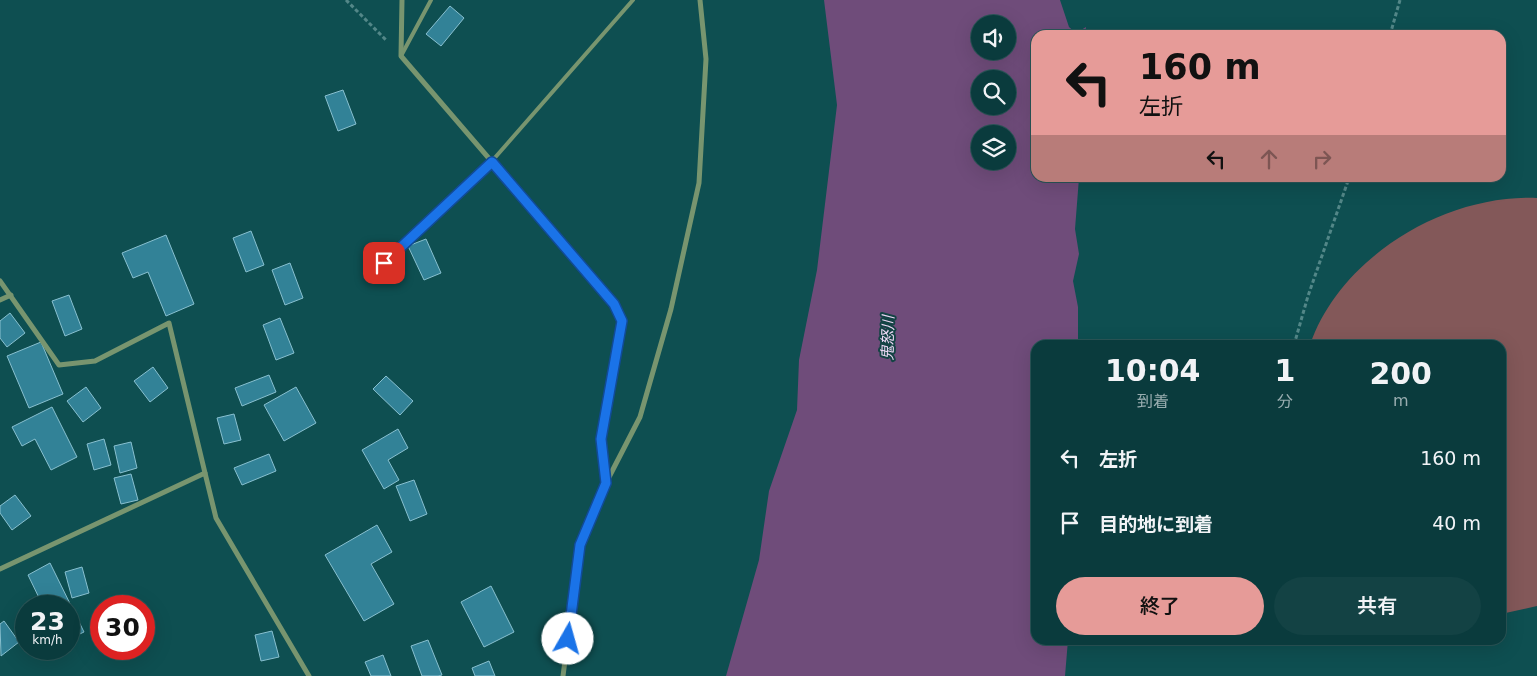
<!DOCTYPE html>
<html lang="ja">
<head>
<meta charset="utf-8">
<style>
  body { margin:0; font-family:"DejaVu Sans","Noto Sans JP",sans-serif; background:#134244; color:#f1f3f6; height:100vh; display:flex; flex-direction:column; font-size:19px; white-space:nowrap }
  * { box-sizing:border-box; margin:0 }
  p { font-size:16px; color:#99adb0 }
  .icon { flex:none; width:28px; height:28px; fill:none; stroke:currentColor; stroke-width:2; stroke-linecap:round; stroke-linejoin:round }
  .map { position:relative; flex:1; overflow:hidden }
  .side { position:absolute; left:1031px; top:340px; width:475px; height:305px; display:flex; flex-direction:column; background:#0a3b3d; border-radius:15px; box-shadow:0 5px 20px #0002,0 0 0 1px #2a5557 }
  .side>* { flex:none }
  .guide { position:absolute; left:1031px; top:30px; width:475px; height:152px; border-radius:15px; box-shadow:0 5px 20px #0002,0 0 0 1px #2a5557; background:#e69b98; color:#111; overflow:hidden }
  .buttons { position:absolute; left:971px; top:15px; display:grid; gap:10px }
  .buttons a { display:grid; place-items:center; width:45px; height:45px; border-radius:50%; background:#0a3b3d; box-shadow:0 5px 20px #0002,0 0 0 1px #2a5557; font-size:25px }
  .speed { position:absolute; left:15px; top:595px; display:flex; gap:10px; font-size:25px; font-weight:700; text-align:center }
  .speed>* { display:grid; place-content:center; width:65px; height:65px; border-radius:50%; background:#0a3b3d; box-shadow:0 5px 20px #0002,0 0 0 1px #2a5557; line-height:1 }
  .speed small { font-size:12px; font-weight:400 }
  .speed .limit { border:8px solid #d22; background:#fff; color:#111 }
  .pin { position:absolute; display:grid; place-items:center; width:42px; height:42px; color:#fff; margin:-21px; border-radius:10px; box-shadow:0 2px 8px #0006 }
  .me { position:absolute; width:55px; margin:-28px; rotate:7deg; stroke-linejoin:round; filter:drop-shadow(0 0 4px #0008) }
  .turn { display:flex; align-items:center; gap:18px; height:105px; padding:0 25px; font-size:22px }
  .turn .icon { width:65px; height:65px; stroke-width:2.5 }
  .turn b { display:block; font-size:35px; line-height:42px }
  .lanes { display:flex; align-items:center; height:48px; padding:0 25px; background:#0003; justify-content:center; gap:25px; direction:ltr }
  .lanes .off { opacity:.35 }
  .eta { display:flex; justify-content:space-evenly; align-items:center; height:85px; text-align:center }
  .eta b { font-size:30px; font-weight:600; line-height:35px }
  .button { display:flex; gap:10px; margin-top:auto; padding:10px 25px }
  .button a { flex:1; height:58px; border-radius:30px; background:#e69b98; color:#111; font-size:20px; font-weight:600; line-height:58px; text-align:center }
  .button a+a { background:#134244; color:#f1f3f6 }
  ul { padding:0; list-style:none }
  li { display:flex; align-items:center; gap:15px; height:65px; padding:0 25px }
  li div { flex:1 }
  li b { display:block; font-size:19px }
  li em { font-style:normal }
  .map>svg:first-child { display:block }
</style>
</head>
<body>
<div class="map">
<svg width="1537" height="676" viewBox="0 0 1537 676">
  <rect width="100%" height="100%" fill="#0e4f51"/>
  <path fill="#835859" d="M 1537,198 L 1537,606 L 1501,614 L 1501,345 L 1310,345 C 1340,257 1445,194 1537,198 Z"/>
  <path fill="#6f4c7a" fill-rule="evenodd" d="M 824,0 L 1060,0 L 1069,27 L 1076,33 L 1086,27 L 1085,35 L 1036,35 L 1036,178 L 1079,178 L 1075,229 L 1079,254 L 1073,281 L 1078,307 L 1078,345 L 1036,345 L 1036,640 L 1068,640 L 1065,676 L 726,676 L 759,560 L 769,491 L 797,410 L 799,360 L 817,270 L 837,105 ZM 980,24 L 1008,24 L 1008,51 L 980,51 ZM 980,79 L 1008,79 L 1008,106 L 980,106 ZM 980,134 L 1008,134 L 1008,161 L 980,161 Z"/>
  <g fill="#328297" stroke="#88c0d0">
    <path d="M 450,6 L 464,18 L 441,46 L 426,34 Z"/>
    <path d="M 343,90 L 356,124 L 338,131 L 325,96 Z"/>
    <path d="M 251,231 L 264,265 L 246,272 L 233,238 Z"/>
    <path d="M 166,235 L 194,304 L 166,316 L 148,272 L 133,278 L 122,253 Z"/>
    <path d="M 426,239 L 441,273 L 424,280 L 408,246 Z"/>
    <path d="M 290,263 L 303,298 L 285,305 L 272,270 Z"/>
    <path d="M 69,295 L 82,329 L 65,336 L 52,301 Z"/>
    <path d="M 10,313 L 25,333 L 7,347 L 0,338 L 0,321 Z"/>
    <path d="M 280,318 L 294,353 L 276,360 L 263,325 Z"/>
    <path d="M 41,342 L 63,394 L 29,408 L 7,356 Z"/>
    <path d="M 153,367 L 168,388 L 150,402 L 134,381 Z"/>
    <path d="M 269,375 L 276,392 L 242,406 L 235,388 Z"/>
    <path d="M 386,376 L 413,401 L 400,415 L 373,389 Z"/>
    <path d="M 86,387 L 101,408 L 83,422 L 67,401 Z"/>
    <path d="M 296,387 L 316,423 L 284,441 L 264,405 Z"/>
    <path d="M 52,407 L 77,457 L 51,470 L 35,439 L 22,446 L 12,427 Z"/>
    <path d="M 234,414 L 241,440 L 224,444 L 217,418 Z"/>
    <path d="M 398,429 L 408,448 L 388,460 L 399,480 L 384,489 L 362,450 Z"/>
    <path d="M 104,439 L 111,465 L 94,470 L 87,444 Z"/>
    <path d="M 131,442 L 137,468 L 120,473 L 114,446 Z"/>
    <path d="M 269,454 L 276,471 L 242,485 L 234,468 Z"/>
    <path d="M 131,474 L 138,500 L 121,504 L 114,478 Z"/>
    <path d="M 414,480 L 427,514 L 410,521 L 396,486 Z"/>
    <path d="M 15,495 L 31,516 L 12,530 L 0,513 L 0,506 Z"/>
    <path d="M 377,525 L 392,552 L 371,564 L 394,604 L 364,621 L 325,555 Z"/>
    <path d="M 50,563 L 84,632 L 69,639 L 69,606 L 43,606 L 28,575 Z"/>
    <path d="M 82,567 L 89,593 L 72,598 L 65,572 Z"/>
    <path d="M 491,586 L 514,632 L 484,647 L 461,602 Z"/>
    <path d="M 4,621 L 19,642 L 1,656 L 0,624 Z"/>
    <path d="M 272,631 L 279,657 L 261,661 L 255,635 Z"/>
    <path d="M 428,640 L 442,675 L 438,676 L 422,676 L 411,646 Z"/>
    <path d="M 383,655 L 391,676 L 371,676 L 365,662 Z"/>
    <path d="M 489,661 L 495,676 L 475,676 L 472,668 Z"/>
  </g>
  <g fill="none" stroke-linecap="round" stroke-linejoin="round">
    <g stroke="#538788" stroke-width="3" stroke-dasharray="4 2.5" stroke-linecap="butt">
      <path d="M 346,0 L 387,41"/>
      <path d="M 1390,35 L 1400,0"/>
      <path d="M 1294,345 L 1308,296 L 1349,178"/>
    </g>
    <g stroke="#78956f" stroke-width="4">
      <path d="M 401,56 L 431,0"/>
      <path d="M 371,276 L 492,161 L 633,0"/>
    </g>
    <g stroke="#78956f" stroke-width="5">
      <path d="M 402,0 L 401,56 L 614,304 L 622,321 L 601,439 L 606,482"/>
      <path d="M 0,281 L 59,365 L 95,361 L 169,323 L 205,473"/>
      <path d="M 0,300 L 11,295"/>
      <path d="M 0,569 L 205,473 L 216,518 L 309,676"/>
      <path d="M 563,676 L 580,545 L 606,483 L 640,417 L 671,309 L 699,183 L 706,59 L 700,0"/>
    </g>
  </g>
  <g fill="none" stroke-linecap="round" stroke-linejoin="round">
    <defs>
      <path id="route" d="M 384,263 L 492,162 L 614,304 L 622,321 L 601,439 L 606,483 L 580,545 L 568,639"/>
    </defs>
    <use href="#route" stroke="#114b97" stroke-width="12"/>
    <use href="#route" stroke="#1a73e8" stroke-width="9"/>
  </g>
  <g text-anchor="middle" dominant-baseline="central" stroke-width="4" stroke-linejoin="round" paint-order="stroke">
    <g font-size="15" font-style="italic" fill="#efd9f6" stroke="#144344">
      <text transform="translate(888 338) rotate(-89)">鬼怒川</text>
    </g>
  </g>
</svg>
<div class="buttons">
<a><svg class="icon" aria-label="sound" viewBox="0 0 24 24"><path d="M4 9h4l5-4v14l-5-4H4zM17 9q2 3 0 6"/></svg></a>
<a><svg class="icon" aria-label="search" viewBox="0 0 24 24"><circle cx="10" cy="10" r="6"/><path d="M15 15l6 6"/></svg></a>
<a><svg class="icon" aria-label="layers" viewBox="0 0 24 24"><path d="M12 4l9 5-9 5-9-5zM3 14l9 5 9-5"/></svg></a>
</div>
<div class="speed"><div>23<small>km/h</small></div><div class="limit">30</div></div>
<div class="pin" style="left:384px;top:263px;background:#d93025"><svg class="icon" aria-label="arrive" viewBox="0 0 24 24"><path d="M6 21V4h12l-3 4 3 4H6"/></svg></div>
<svg class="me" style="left:568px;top:639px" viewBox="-20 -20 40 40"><circle r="19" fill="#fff"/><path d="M0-13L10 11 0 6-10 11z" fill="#1a73e8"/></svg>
<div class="guide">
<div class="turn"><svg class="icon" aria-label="left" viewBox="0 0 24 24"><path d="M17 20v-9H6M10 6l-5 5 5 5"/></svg><div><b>160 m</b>左折</div></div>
<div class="lanes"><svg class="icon" aria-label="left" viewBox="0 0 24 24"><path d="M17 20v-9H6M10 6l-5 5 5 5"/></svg><svg class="icon off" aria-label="ahead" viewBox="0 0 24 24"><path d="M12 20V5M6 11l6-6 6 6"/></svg><svg class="icon off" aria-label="right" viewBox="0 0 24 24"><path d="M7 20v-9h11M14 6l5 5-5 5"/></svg></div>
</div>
<section class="side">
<div class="eta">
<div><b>10:04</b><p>到着</p></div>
<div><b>1</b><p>分</p></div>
<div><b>200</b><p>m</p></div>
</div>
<ul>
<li><svg class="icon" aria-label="left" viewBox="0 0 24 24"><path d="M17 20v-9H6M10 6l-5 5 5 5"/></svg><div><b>左折</b></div><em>160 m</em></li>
<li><svg class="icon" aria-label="arrive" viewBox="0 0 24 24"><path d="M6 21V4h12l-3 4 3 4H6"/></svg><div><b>目的地に到着</b></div><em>40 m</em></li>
</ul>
<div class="button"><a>終了</a><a>共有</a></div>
</section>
</div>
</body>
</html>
